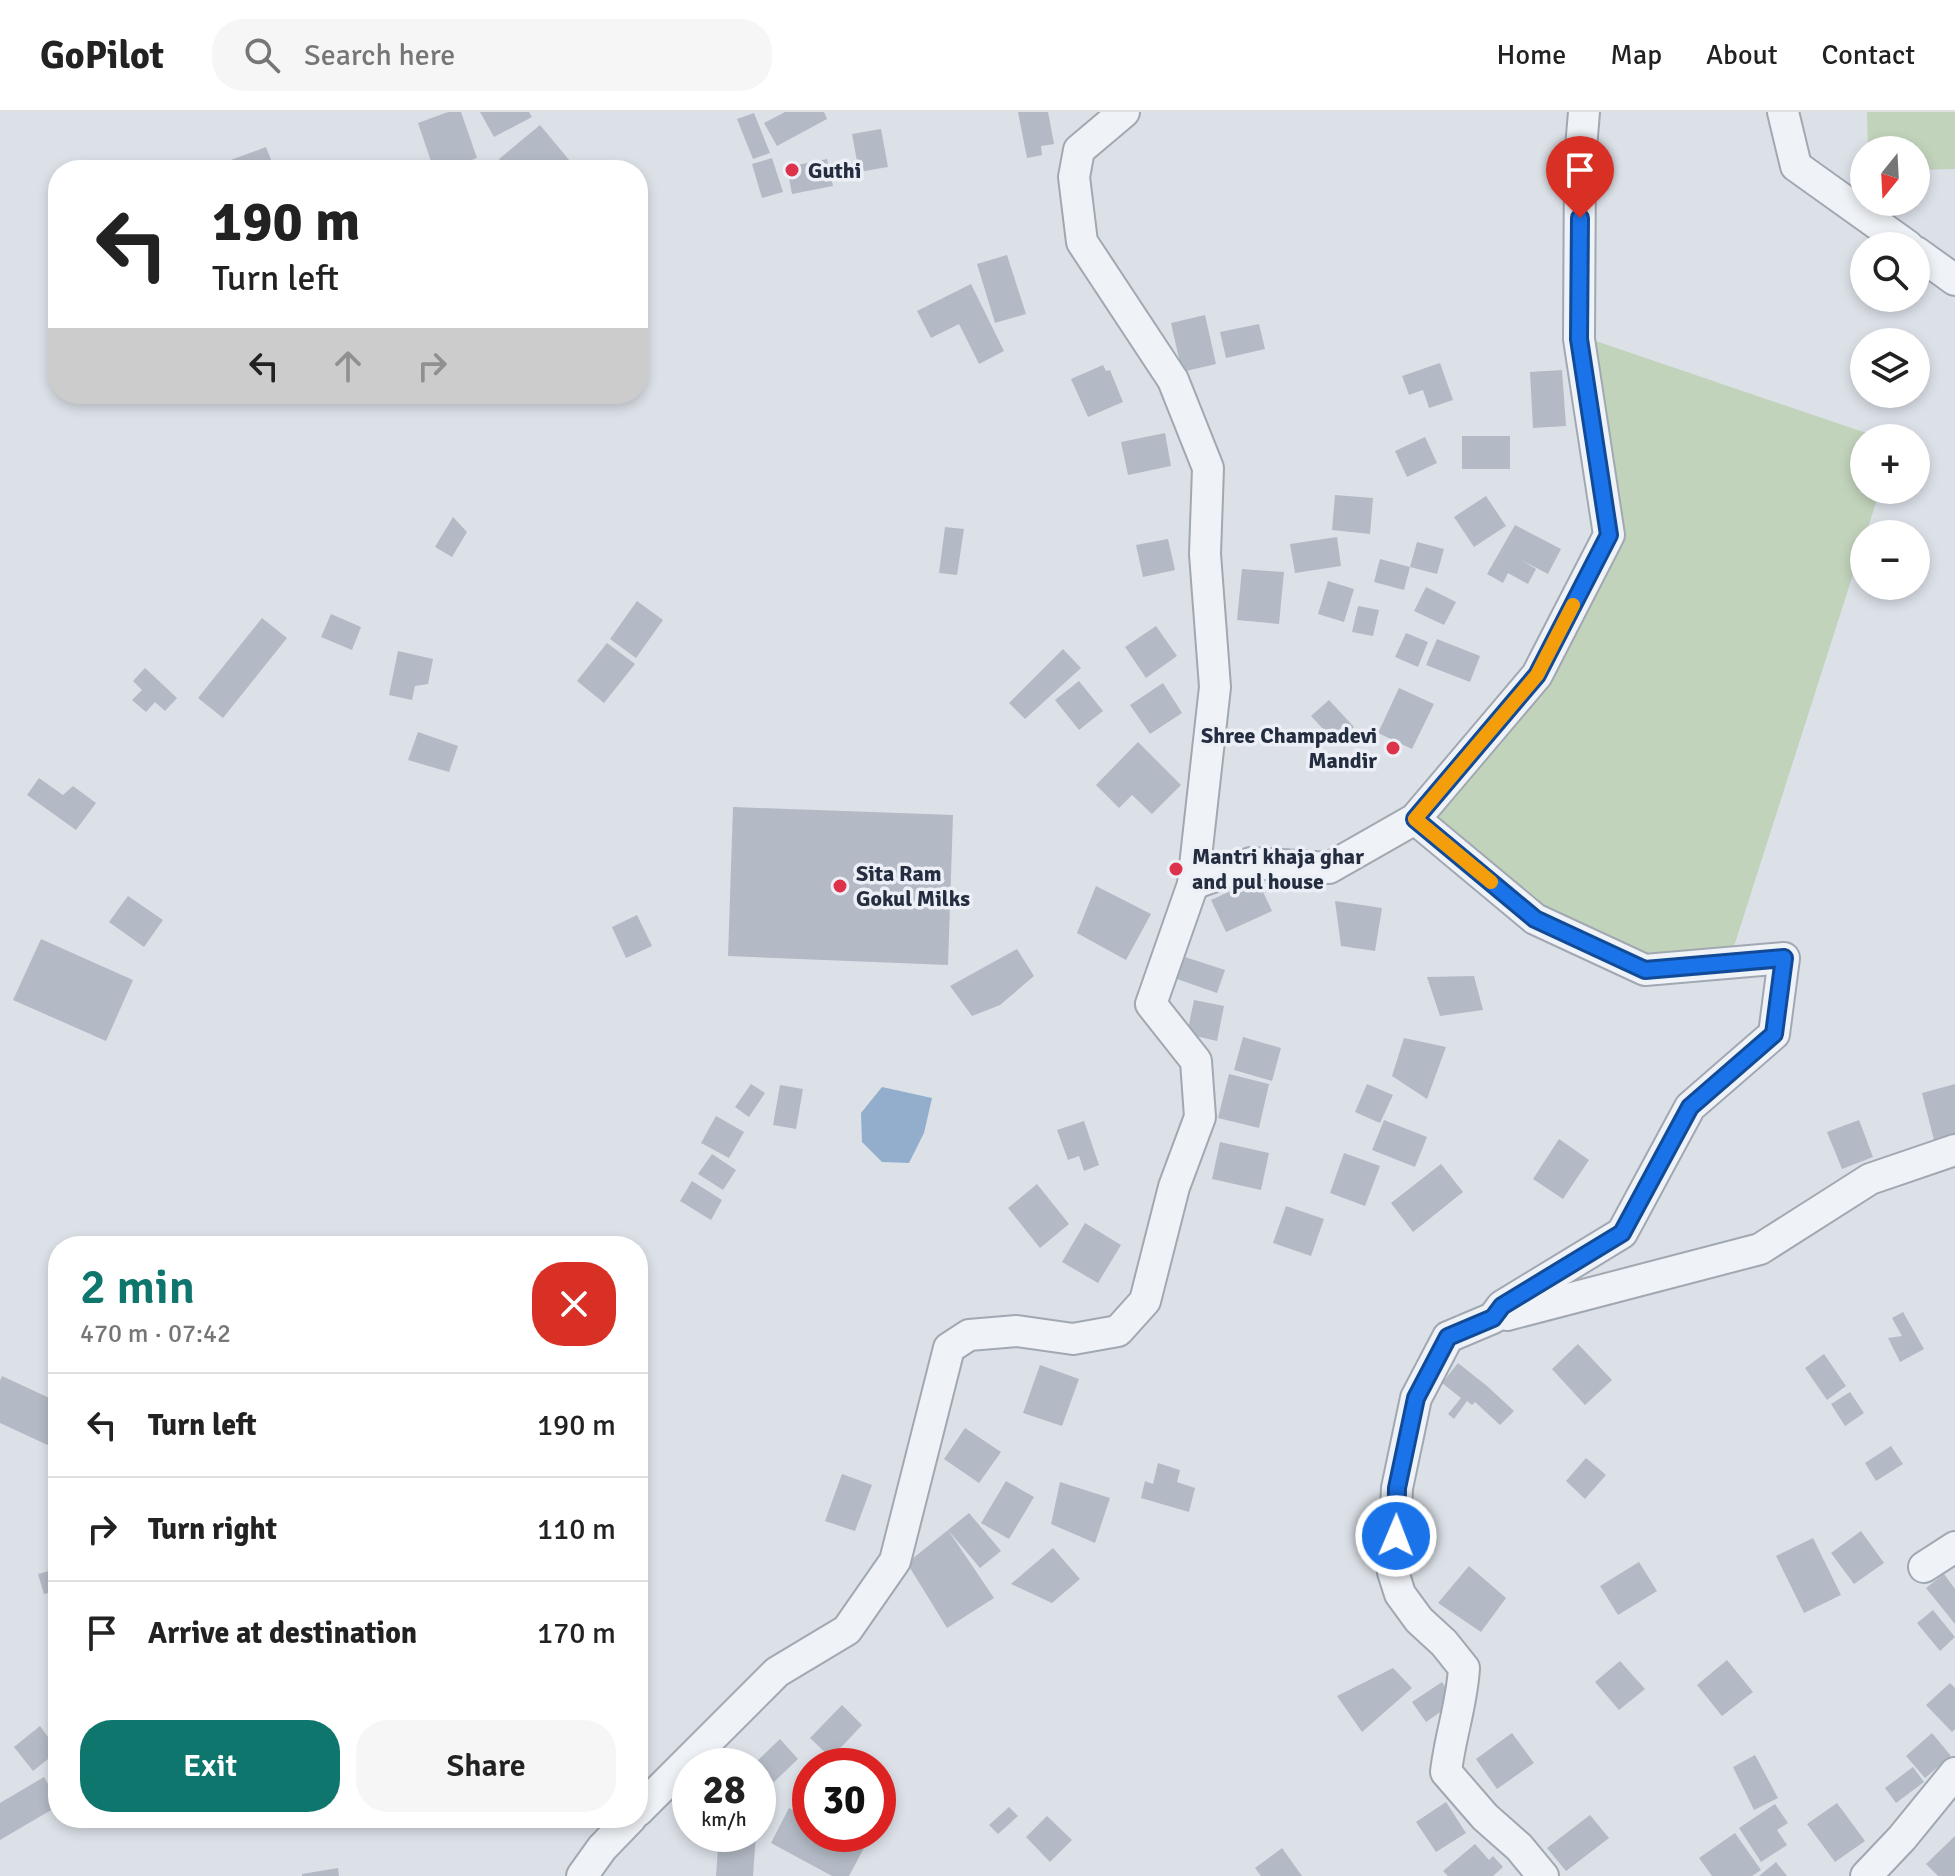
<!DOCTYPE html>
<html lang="en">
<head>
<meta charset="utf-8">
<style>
  body { margin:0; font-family:Signika,sans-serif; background:#f6f6f6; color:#222; height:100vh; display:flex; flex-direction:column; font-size:30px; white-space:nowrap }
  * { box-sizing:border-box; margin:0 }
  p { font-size:26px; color:#767676 }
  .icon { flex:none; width:44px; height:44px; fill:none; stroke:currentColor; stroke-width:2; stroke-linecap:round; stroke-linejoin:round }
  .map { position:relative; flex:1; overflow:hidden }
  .details { position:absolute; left:48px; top:1124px; width:600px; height:592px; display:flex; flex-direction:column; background:#fff; border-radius:32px; box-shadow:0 4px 12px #0003 }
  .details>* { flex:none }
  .guide { position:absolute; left:48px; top:48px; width:600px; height:244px; border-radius:32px; box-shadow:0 4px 12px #0003; background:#fff; color:#222; overflow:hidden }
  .needle { width:52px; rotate:198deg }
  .tools { position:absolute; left:1850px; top:24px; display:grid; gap:16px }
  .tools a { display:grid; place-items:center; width:80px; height:80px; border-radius:50%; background:#fff; box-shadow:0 4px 12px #0003; font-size:40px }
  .speed { position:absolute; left:672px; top:1636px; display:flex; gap:16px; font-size:40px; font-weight:700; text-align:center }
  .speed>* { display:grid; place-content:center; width:104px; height:104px; border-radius:50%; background:#fff; box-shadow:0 4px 12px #0003; line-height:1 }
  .speed small { font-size:20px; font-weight:400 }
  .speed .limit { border:12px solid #d22; background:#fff; color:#111 }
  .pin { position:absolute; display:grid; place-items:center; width:68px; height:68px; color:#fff; margin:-82px -34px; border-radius:50% 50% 50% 0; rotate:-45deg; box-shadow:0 0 8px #0007 }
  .pin .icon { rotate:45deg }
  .me { position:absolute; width:88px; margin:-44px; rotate:1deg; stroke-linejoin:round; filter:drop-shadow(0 0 6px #0008) }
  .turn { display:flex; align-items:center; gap:28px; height:168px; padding:0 32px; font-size:36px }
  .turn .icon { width:104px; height:104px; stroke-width:2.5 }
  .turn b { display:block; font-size:56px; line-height:68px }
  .lanes { display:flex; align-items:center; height:76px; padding:0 32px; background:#0003; justify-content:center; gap:40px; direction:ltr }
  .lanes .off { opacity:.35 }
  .round { display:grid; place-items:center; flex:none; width:84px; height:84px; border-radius:32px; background:#f6f6f6 }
  .headline { display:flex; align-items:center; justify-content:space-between; height:136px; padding:0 32px }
  h1 { font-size:48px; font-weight:600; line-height:60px; color:#0f766e }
  .button { display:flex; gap:16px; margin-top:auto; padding:16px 32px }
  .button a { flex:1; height:92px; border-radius:32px; background:#0f766e; color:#fff; font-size:32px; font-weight:600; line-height:92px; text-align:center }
  .button a+a { background:#f6f6f6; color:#222 }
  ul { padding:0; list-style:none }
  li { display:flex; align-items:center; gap:24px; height:104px; padding:0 32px; border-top:2px solid #e0e0e0 }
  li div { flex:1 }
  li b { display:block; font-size:30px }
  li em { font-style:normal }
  header { display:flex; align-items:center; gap:48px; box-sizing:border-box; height:112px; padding:0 40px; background:#fff; border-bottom:2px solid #e0e0e0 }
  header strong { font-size:38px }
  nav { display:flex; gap:44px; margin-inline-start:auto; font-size:28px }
  .search { width:560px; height:72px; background:#f6f6f6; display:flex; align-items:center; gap:20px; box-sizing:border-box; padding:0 28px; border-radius:32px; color:#767676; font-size:30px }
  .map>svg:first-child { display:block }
</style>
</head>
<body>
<header>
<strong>GoPilot</strong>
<div class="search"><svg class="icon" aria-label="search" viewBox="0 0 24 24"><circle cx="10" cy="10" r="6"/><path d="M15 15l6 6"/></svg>Search here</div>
<nav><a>Home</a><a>Map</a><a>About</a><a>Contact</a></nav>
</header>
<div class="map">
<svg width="1955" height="1764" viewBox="0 0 1955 1764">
  <rect width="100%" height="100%" fill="#dce1e8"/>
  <g fill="#c2d3bc">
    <path d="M 1867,0 L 1955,0 L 1955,57 L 1916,58 L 1916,38 L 1868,38 Z"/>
    <path d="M 1587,226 L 1881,326 L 1864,326 L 1864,378 L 1880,378 L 1729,850 L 1645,847 L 1544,799 L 1415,707 L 1617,431 Z"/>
  </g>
  <path fill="#93aecc" d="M 882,975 L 932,986 L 924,1021 L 909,1051 L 882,1050 L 862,1030 L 861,1001 Z"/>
  <g fill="#b3bac5">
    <path d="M 448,0 L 461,0 L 477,46 L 444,58 L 434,58 L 418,11 Z"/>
    <path d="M 480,0 L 529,0 L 532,5 L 494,25 Z"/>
    <path d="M 785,0 L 824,0 L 827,7 L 777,34 L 764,11 Z"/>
    <path d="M 1018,0 L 1048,0 L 1054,32 L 1041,34 L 1042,43 L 1027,46 Z"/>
    <path d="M 754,1 L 770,41 L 753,47 L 737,7 Z"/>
    <path d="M 540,13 L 570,49 L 560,58 L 545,58 L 538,51 L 530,58 L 508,58 L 499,47 Z"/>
    <path d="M 881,17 L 888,55 L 859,60 L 852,22 Z"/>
    <path d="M 266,35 L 275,58 L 232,58 L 228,49 Z"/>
    <path d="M 772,46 L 783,80 L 762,86 L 752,52 Z"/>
    <path d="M 827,47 L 833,74 L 792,82 L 787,55 Z"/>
    <path d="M 1007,143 L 1026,202 L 995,211 L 977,152 Z"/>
    <path d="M 971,172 L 1004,239 L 979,252 L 959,212 L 931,226 L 917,199 Z"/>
    <path d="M 1205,203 L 1216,252 L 1182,260 L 1171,211 Z"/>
    <path d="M 1259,212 L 1265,237 L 1226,246 L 1220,220 Z"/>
    <path d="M 1440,251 L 1453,288 L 1429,296 L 1423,278 L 1409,283 L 1402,264 Z"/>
    <path d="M 1103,253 L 1106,259 L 1110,258 L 1123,290 L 1088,305 L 1071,267 Z"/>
    <path d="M 1562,258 L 1566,314 L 1533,316 L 1530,260 Z"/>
    <path d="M 1165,321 L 1171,354 L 1128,363 L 1121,330 Z"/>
    <rect x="1462" y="324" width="48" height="33"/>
    <path d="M 1425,325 L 1437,351 L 1407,365 L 1395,339 Z"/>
    <path d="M 1335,383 L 1373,386 L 1370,422 L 1332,418 Z"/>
    <path d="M 1486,384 L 1506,414 L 1474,435 L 1454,405 Z"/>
    <path d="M 453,405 L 467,420 L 452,445 L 435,435 Z"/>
    <path d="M 1515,413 L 1561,437 L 1548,462 L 1521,448 L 1536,457 L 1528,472 L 1508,461 L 1503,471 L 1487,462 Z"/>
    <path d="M 945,415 L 964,417 L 957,463 L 939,461 Z"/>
    <path d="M 1337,425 L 1341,454 L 1295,461 L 1290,432 Z"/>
    <path d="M 1168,427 L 1175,458 L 1143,465 L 1136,433 Z"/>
    <path d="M 1417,430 L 1444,437 L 1437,462 L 1410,455 Z"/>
    <path d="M 1380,447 L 1410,455 L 1404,478 L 1374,470 Z"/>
    <path d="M 1242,457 L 1284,460 L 1279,512 L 1237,508 Z"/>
    <path d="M 1328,469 L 1354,477 L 1344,510 L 1318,502 Z"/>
    <path d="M 1426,475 L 1456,490 L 1444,513 L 1414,499 Z"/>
    <path d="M 637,489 L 663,508 L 636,546 L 610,527 Z"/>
    <path d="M 1358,494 L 1379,498 L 1373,524 L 1352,520 Z"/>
    <path d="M 331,502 L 361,515 L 352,538 L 321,525 Z"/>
    <path d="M 262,506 L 287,526 L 223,606 L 198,586 Z"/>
    <path d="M 1156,514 L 1177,544 L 1146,566 L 1125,535 Z"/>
    <path d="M 1406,521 L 1428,530 L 1418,555 L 1395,545 Z"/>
    <path d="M 1437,527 L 1480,544 L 1470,570 L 1426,553 Z"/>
    <path d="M 607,531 L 635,552 L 604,591 L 577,569 Z"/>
    <path d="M 1063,537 L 1081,556 L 1025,607 L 1009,591 Z"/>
    <path d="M 398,539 L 433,547 L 428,572 L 415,574 L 412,588 L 389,583 Z"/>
    <path d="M 145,556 L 177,586 L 165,599 L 155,590 L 146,600 L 132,588 L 142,578 L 133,569 Z"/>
    <path d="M 1079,569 L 1103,599 L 1079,618 L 1055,588 Z"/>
    <path d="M 1163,571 L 1182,601 L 1150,622 L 1130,593 Z"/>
    <path d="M 1399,576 L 1434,592 L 1412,637 L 1378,621 Z"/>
    <path d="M 1329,588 L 1354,615 L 1337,632 L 1311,604 Z"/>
    <path d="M 418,620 L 458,634 L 449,660 L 408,648 Z"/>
    <path d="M 1138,630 L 1181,673 L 1152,702 L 1132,683 L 1119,696 L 1096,673 Z"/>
    <path d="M 39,666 L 63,683 L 73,674 L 96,691 L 76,718 L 27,683 Z"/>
    <path d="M 733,695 L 953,703 L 948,853 L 728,844 Z"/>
    <path d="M 1257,767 L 1272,799 L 1226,820 L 1211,788 Z"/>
    <path d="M 1096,774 L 1151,802 L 1126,848 L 1077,821 Z"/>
    <path d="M 128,784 L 163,808 L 144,835 L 109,810 Z"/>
    <path d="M 1335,789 L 1382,796 L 1375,839 L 1341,834 Z"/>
    <path d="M 637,803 L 652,834 L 626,846 L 612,815 Z"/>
    <path d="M 41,827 L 133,868 L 106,929 L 13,888 Z"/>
    <path d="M 1017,837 L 1034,864 L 1000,893 L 972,904 L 950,874 Z"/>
    <path d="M 1185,845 L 1225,858 L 1217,881 L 1177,867 Z"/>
    <path d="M 1474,864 L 1483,898 L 1440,904 L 1427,865 Z"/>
    <path d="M 1194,888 L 1224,894 L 1217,929 L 1187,922 Z"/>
    <path d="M 1243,925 L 1281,936 L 1272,969 L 1234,958 Z"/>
    <path d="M 1404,926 L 1446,935 L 1427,987 L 1392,964 Z"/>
    <path d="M 1229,962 L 1269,972 L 1259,1016 L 1218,1006 Z"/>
    <path d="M 751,972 L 765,981 L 749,1005 L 735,995 Z"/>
    <path d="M 1367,972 L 1393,983 L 1380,1011 L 1355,1000 Z"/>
    <path d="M 1955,972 L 1955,1022 L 1934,1028 L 1922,981 Z"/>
    <path d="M 780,973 L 803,977 L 796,1017 L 773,1013 Z"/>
    <path d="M 716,1004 L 744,1020 L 729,1046 L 701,1031 Z"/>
    <path d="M 1384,1008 L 1427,1025 L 1415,1055 L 1372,1038 Z"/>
    <path d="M 1859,1008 L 1873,1045 L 1842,1057 L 1827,1020 Z"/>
    <path d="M 1084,1009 L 1099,1053 L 1084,1059 L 1079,1044 L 1068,1048 L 1057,1018 Z"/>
    <path d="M 1559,1027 L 1589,1048 L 1563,1087 L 1533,1067 Z"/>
    <path d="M 1220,1030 L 1269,1041 L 1261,1078 L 1212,1067 Z"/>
    <path d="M 1344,1041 L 1380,1054 L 1365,1094 L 1330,1081 Z"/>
    <path d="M 712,1042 L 736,1058 L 723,1078 L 698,1062 Z"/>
    <path d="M 1441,1052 L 1463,1080 L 1413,1120 L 1391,1091 Z"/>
    <path d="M 692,1069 L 722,1088 L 711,1108 L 680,1089 Z"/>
    <path d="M 1037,1072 L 1069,1112 L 1040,1136 L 1008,1096 Z"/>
    <path d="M 1286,1094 L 1324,1107 L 1311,1144 L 1273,1131 Z"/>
    <path d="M 1085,1111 L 1121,1133 L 1098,1171 L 1062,1150 Z"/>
    <path d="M 1903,1200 L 1924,1237 L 1900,1250 L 1888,1226 L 1902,1224 L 1892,1206 Z"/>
    <path d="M 1578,1232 L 1612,1268 L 1585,1293 L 1552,1257 Z"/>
    <path d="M 1824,1242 L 1846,1274 L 1827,1288 L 1805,1256 Z"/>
    <path d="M 1458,1251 L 1487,1274 L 1514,1299 L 1500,1313 L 1475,1290 L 1472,1293 L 1467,1289 L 1454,1307 L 1448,1302 L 1461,1286 L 1442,1271 Z"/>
    <path d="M 1040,1253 L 1079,1267 L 1062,1314 L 1023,1301 Z"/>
    <path d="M 2,1264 L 58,1290 L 58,1321 L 52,1335 L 0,1311 L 0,1269 Z"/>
    <path d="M 1850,1280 L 1864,1301 L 1845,1314 L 1831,1292 Z"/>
    <path d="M 965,1316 L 1001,1340 L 979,1371 L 944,1347 Z"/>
    <path d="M 1891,1334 L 1903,1352 L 1876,1369 L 1865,1351 Z"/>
    <path d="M 1586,1346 L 1606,1363 L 1585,1387 L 1566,1369 Z"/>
    <path d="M 1158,1351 L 1180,1358 L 1177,1370 L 1195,1376 L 1189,1400 L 1141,1386 L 1145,1369 L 1153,1372 Z"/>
    <path d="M 842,1362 L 872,1373 L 855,1419 L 825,1409 Z"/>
    <path d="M 1006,1369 L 1034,1385 L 1009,1427 L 981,1411 Z"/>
    <path d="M 1060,1370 L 1110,1386 L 1095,1431 L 1051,1412 Z"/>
    <path d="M 969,1401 L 1001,1439 L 980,1456 L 948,1418 Z"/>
    <path d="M 948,1418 L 994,1486 L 947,1516 L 907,1451 Z"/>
    <path d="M 1861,1419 L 1884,1451 L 1854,1472 L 1831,1441 Z"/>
    <path d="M 1813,1426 L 1841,1483 L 1804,1501 L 1776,1444 Z"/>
    <path d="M 1053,1436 L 1080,1467 L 1052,1491 L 1011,1472 Z"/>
    <path d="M 1639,1450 L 1657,1479 L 1618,1503 L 1600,1474 Z"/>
    <path d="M 1469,1454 L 1506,1486 L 1481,1520 L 1438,1491 Z"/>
    <path d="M 57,1457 L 58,1478 L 44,1482 L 38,1462 Z"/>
    <path d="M 1944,1462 L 1955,1477 L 1955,1512 L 1926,1476 Z"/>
    <path d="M 1933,1498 L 1955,1525 L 1940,1539 L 1917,1511 Z"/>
    <path d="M 1727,1548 L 1753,1580 L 1722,1604 L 1697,1573 Z"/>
    <path d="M 1620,1549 L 1645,1577 L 1619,1598 L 1595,1570 Z"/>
    <path d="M 1393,1556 L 1412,1576 L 1362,1620 L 1337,1584 Z"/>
    <path d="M 1442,1570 L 1455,1590 L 1426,1610 L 1412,1590 Z"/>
    <path d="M 1950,1571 L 1955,1576 L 1955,1617 L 1952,1620 L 1926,1593 Z"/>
    <path d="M 842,1593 L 862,1613 L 831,1646 L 810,1626 Z"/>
    <path d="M 40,1614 L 58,1639 L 33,1659 L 14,1635 Z"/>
    <path d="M 1512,1621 L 1534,1651 L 1497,1677 L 1476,1647 Z"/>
    <path d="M 1932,1621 L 1951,1644 L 1925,1666 L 1906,1644 Z"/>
    <path d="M 780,1627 L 798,1647 L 774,1670 L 756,1650 Z"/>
    <path d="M 1755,1643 L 1778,1686 L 1754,1698 L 1733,1655 Z"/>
    <path d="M 1913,1655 L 1924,1670 L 1896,1691 L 1885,1676 Z"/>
    <path d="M 44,1665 L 58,1689 L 58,1694 L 0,1728 L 0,1691 Z"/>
    <path d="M 1446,1690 L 1466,1721 L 1436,1740 L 1416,1710 Z"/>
    <path d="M 1837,1691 L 1865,1729 L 1835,1750 L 1807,1712 Z"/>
    <path d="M 1775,1692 L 1788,1711 L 1777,1718 L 1787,1733 L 1761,1750 L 1739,1716 Z"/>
    <path d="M 1009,1695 L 1018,1704 L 998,1722 L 989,1713 Z"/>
    <path d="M 789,1696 L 810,1707 L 810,1722 L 837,1722 L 864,1736 L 849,1764 L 832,1764 L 771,1731 Z"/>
    <path d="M 1590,1703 L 1609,1726 L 1566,1759 L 1547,1736 Z"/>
    <path d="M 1047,1704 L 1072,1728 L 1050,1750 L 1026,1725 Z"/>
    <path d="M 1735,1721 L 1761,1758 L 1752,1764 L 1712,1764 L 1699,1746 Z"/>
    <path d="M 719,1722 L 756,1722 L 753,1764 L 716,1764 Z"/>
    <path d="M 1955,1724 L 1955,1764 L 1938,1764 L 1926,1752 Z"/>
    <path d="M 1475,1732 L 1489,1748 L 1493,1744 L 1503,1755 L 1493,1764 L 1448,1764 L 1443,1759 Z"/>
    <path d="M 1282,1736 L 1302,1764 L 1261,1764 L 1255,1756 Z"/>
    <path d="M 1776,1750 L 1787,1764 L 1759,1764 Z"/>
    <path d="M 338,1756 L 339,1764 L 302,1764 L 302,1762 Z"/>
  </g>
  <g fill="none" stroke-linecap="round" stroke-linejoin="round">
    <defs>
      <g id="minor">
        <path d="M 1783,0 L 1796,54 L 1908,134"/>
        <path d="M 1916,140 L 1955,168"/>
        <path d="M 1415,707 L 1535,807 L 1645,858 L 1784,846 L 1774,922 L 1690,995 L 1622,1121 L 1502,1194 L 1493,1206 L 1448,1225 L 1416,1286 L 1397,1376 L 1393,1460 L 1400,1482 L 1419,1508 L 1444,1531 L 1464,1556 C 1462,1592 1450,1624 1446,1660 L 1485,1705 L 1519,1735 L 1543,1764"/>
        <path d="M 1193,772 L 1251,751 L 1329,756 L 1415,707 L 1537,563 L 1609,423 L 1579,227 L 1580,48 L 1584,0"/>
        <path d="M 1507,1203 L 1760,1137 L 1870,1067 L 1955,1038"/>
        <path d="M 1924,1455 L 1955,1435"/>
        <path d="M 638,1699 L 777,1560 L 847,1518 L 895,1449 L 949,1236 L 969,1223 L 1017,1219 L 1073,1227 L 1118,1219 L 1145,1189 L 1174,1075 L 1200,1005 L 1196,949 L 1151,892 L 1193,772 L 1215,575 L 1205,442 L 1208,356 L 1173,268 L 1082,130 L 1074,65 L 1079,38 L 1124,0"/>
        <path d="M 582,1764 L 602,1736 L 631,1706"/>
        <path d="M 1866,1764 L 1902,1726 L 1955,1661"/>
      </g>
    </defs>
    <use href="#minor" stroke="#a1a8b2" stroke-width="34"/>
    <use href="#minor" stroke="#eff2f6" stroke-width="30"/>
  </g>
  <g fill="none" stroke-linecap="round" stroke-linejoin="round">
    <defs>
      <path id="route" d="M 1396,1424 L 1397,1376 L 1416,1286 L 1448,1225 L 1493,1206 L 1502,1194 L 1622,1121 L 1690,995 L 1774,922 L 1784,846 L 1645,858 L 1535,807 L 1415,707 L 1537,563 L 1609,423 L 1579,227 L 1580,106"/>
    </defs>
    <use href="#route" stroke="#114b97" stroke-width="20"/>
    <use href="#route" stroke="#1a73e8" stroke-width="14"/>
    <path stroke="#f59e0b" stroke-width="14" d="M 1491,770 L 1415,707 L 1537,563 L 1573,493"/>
  </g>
  <g fill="#dc324a" stroke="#ecf0f6" stroke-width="3">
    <circle cx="792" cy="58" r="8"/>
    <circle cx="1393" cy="636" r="8"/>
    <circle cx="1176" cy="757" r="8"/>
    <circle cx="840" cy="774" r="8"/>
  </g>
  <g text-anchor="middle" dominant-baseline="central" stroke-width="7" stroke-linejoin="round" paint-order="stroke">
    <g font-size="22" font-weight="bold" fill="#242e40" stroke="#ecf0f6" text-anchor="start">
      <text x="808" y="58">Guthi</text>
      <text x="1377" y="623" text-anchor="end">Shree Champadevi<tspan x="1377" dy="25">Mandir</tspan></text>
      <text x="1192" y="744">Mantri khaja ghar<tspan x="1192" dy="25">and pul house</tspan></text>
      <text x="856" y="761">Sita Ram<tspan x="856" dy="25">Gokul Milks</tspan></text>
    </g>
  </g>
</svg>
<div class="tools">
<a><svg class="needle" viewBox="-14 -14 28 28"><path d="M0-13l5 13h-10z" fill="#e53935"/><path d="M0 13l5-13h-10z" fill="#767676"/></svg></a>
<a><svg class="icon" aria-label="search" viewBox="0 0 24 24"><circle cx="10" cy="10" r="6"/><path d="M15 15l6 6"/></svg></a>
<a><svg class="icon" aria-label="layers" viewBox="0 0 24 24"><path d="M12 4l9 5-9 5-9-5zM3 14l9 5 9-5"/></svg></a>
<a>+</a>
<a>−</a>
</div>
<div class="speed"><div>28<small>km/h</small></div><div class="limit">30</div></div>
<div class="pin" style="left:1580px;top:106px;background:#d93025"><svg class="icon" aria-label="arrive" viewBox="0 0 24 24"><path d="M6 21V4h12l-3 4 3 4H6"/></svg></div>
<svg class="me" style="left:1396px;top:1424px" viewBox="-20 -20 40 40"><circle r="17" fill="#1a73e8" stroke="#fff" stroke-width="3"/><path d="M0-11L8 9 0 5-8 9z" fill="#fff"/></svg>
<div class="guide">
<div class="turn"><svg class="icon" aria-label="left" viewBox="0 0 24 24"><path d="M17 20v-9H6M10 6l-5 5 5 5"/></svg><div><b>190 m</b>Turn left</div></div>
<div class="lanes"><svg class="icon" aria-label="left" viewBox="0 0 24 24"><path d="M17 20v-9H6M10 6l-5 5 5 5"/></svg><svg class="icon off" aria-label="ahead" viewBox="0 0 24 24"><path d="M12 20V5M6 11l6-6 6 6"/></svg><svg class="icon off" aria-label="right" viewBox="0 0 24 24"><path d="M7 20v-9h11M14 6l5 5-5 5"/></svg></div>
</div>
<section class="details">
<div class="headline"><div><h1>2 min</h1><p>470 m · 07:42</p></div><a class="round" style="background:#d93025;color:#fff"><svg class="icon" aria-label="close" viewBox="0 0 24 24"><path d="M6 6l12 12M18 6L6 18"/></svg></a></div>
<ul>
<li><svg class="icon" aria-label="left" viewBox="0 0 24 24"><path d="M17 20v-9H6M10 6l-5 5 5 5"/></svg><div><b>Turn left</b></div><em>190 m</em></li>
<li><svg class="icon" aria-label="right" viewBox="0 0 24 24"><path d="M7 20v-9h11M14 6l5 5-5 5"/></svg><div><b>Turn right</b></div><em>110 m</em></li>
<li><svg class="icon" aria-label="arrive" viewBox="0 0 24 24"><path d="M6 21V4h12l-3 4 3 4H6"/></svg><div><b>Arrive at destination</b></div><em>170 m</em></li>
</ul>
<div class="button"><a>Exit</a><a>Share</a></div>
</section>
</div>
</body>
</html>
